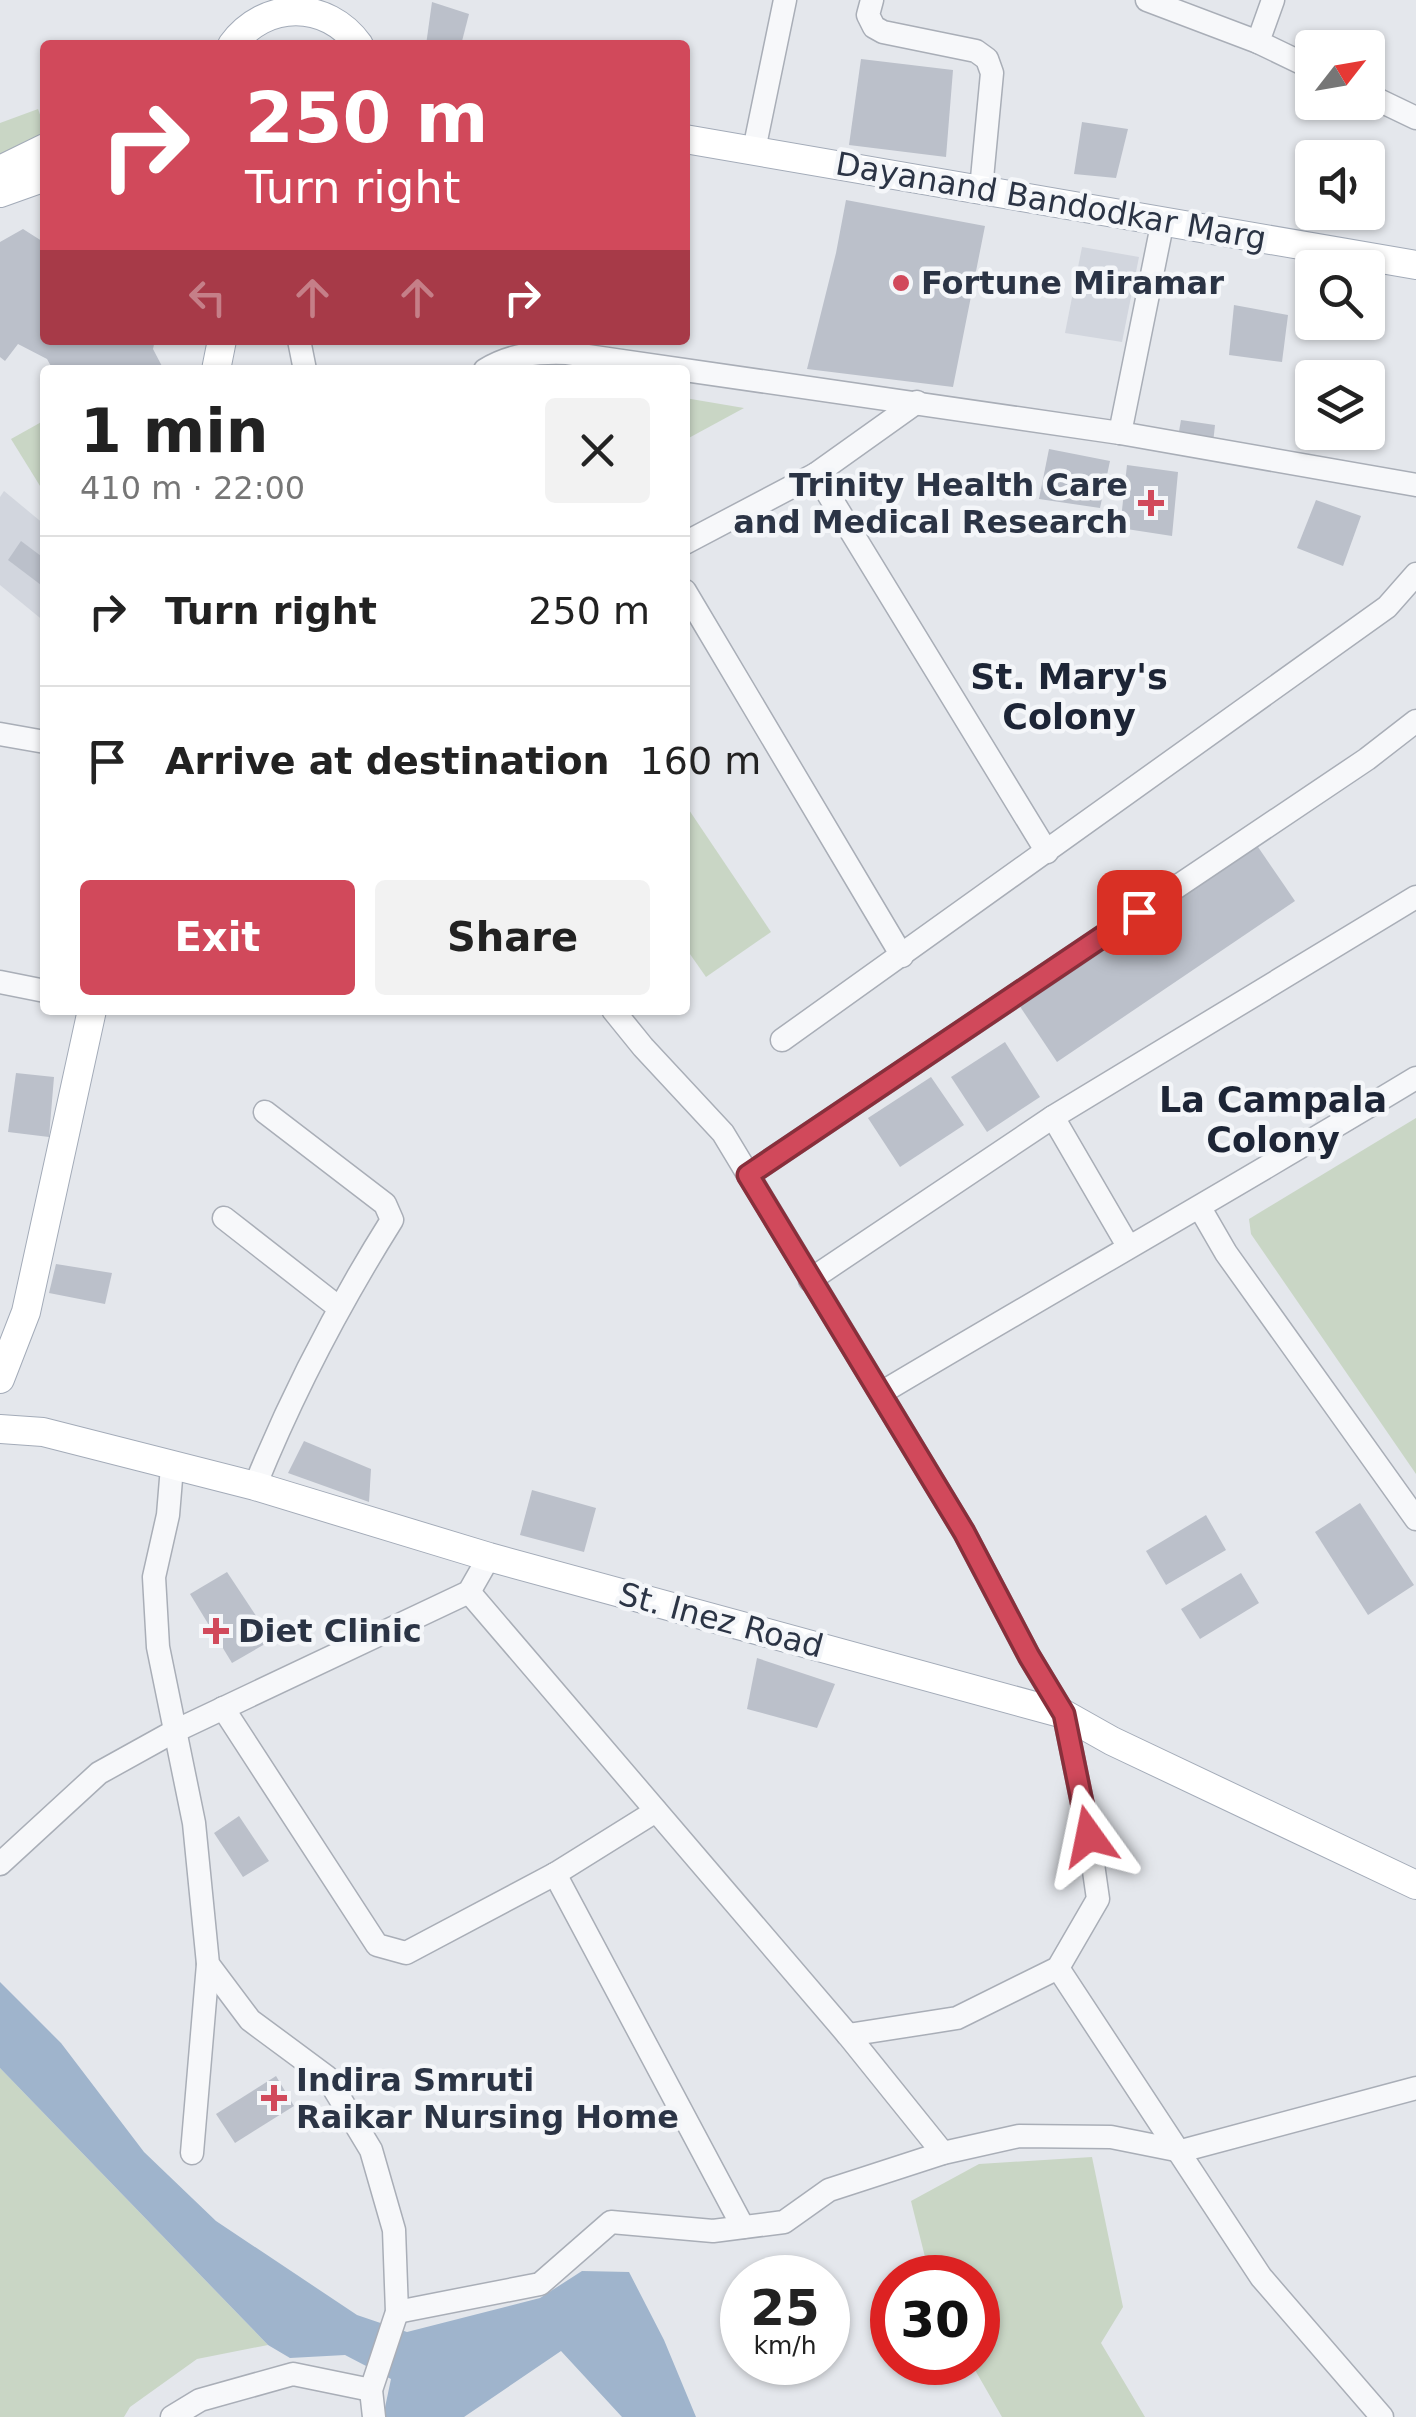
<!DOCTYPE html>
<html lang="en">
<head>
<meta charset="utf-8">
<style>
  body { margin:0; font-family:"DejaVu Sans",sans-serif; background:#f2f2f2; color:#222; height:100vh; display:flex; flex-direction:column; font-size:38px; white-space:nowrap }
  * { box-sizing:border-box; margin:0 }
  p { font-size:32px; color:#767676 }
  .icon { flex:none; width:55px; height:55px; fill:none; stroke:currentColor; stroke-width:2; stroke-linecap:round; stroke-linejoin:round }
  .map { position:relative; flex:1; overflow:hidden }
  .details { position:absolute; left:40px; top:365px; width:650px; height:650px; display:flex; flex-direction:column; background:#fff; border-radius:10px; box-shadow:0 2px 8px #0004 }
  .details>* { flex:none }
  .hud { position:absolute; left:40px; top:40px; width:650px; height:305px; border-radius:10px; box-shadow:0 2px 8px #0004; background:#d1495b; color:#fff; overflow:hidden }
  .needle { width:65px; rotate:59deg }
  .tools { position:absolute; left:1295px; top:30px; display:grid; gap:20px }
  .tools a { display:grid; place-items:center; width:90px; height:90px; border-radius:10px; background:#fff; box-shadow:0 2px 8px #0004; font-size:50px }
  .speed { position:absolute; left:720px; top:2255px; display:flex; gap:20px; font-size:50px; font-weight:700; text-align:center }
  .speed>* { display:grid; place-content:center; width:130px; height:130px; border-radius:50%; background:#fff; box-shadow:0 2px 8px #0004; line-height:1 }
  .speed small { font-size:25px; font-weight:400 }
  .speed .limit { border:15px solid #d22; background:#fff; color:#111 }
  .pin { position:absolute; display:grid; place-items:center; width:85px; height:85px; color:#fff; margin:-42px; border-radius:20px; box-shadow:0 5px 15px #0006 }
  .me { position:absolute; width:110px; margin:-55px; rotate:348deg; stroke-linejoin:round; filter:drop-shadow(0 0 8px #0008) }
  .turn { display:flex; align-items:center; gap:35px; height:210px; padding:0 40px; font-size:45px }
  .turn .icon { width:130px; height:130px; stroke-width:2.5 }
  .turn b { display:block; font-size:70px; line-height:85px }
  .lanes { display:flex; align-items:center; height:95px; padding:0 40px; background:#0003; justify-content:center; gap:50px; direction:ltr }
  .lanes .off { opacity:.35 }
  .round { display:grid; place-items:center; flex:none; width:105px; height:105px; border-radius:10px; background:#f2f2f2 }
  .headline { display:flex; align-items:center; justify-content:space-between; height:170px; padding:0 40px }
  h1 { font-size:60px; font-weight:700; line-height:75px }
  .button { display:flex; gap:20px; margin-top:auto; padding:20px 40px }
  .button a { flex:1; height:115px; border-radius:10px; background:#d1495b; color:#fff; font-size:40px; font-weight:700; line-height:115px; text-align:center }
  .button a+a { background:#f2f2f2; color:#222 }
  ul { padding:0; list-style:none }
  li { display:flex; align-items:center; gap:30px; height:150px; padding:0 40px; border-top:2px solid #e0e0e0 }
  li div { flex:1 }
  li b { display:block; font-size:38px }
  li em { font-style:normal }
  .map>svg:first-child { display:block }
</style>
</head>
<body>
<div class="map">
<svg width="1416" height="2417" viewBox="0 0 1416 2417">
  <rect width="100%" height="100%" fill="#e4e7ec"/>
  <g fill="#d2d6de">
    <path d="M 1082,247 L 1139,257 L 1122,342 L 1065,333 Z"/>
    <path d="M 4,491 L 45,525 L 45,622 L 0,585 L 0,497 Z"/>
  </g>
  <g fill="#c9d6c5">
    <path d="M 38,109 L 45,128 L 45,141 L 0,158 L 0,123 Z"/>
    <path d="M 685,398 L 744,408 L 685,440 Z"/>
    <path d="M 45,420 L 45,494 L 11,439 Z"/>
    <path d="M 685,804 L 771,932 L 706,977 L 685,947 Z"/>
    <path d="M 1416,1118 L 1416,1474 L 1251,1234 L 1249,1219 Z"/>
    <path d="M 0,2068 L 268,2345 L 197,2359 L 130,2407 L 124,2417 L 0,2417 Z"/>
    <path d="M 1092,2157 L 1123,2307 L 1101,2343 L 1145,2417 L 1002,2417 L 971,2363 L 978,2362 L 978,2278 L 930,2277 L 911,2201 L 979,2164 Z"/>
  </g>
  <path fill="#9fb4cc" d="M 0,1982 L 61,2043 L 144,2152 L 216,2221 L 357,2315 L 407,2332 L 540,2298 L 582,2271 L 629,2272 L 664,2340 L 696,2417 L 622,2417 L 561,2351 L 464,2417 L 383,2417 L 391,2379 L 345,2355 L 290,2358 L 268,2345 L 0,2068 Z"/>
  <g fill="#bbc0ca">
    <path d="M 432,2 L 469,14 L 461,45 L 426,45 Z"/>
    <path d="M 861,59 L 953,70 L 946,157 L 849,145 Z"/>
    <path d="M 1082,122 L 1128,129 L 1116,178 L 1074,174 Z"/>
    <path d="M 846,200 L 985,226 L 953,387 L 807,369 L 836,253 Z"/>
    <path d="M 23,229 L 45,243 L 45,340 L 155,340 L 153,349 L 164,370 L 53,370 L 47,359 L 18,344 L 5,361 L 0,357 L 0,242 Z"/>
    <path d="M 1234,305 L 1288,315 L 1282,362 L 1229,355 Z"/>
    <path d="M 1181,420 L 1215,425 L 1213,443 L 1178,437 Z"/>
    <path d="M 1049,449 L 1110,461 L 1100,508 L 1039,499 Z"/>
    <path d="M 1127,465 L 1178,472 L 1172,536 L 1120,528 Z"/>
    <path d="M 1316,500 L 1361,516 L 1343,566 L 1297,548 Z"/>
    <path d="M 21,541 L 45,559 L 45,588 L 8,560 Z"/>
    <path d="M 1256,844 L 1295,901 L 1057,1062 L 1019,1005 Z"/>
    <path d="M 1005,1042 L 1040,1097 L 987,1132 L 951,1077 Z"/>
    <path d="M 16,1073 L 54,1077 L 49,1137 L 8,1132 Z"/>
    <path d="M 931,1077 L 964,1125 L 900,1167 L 868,1118 Z"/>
    <path d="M 56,1264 L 112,1273 L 105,1304 L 49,1293 Z"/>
    <path d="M 304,1441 L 371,1469 L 369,1502 L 288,1473 Z"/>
    <path d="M 532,1490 L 596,1508 L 584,1552 L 520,1535 Z"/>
    <path d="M 1360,1503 L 1414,1585 L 1368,1615 L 1315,1532 Z"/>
    <path d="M 1206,1515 L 1226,1550 L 1166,1585 L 1146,1551 Z"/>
    <path d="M 227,1572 L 272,1640 L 232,1663 L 190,1594 Z"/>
    <path d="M 1241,1573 L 1259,1603 L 1200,1639 L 1181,1609 Z"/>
    <path d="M 757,1658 L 835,1684 L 817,1728 L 747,1709 Z"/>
    <path d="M 239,1816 L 269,1861 L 243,1877 L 214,1833 Z"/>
    <path d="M 276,2076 L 294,2106 L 235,2143 L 216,2114 Z"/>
  </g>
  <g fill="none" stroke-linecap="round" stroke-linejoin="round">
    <defs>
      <g id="minor">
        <path d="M 872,0 L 868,15 L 874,27 L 883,32 L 976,51 L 987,59 L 992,73 L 981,189"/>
        <path d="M 1147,0 L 1258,42"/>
        <path d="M 1273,0 L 1258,42 L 1312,68"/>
        <path d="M 1368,95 L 1416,118"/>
        <path d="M 754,150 L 785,0"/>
        <path d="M 299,340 L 305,370"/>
        <path d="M 485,370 C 511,354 537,352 567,353 L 1120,433 L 1416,485"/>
        <path d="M 1120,433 L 1160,235"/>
        <path d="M 816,474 L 1047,852"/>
        <path d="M 685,543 L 816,474 L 917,402"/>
        <path d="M 685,591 L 902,956"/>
        <path d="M 0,734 L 45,742"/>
        <path d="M 0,982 L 45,991"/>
        <path d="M 613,1010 L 643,1047 L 723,1133 L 964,1532 L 1029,1656 L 1064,1714 L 1089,1836 L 1098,1899 L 1058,1968 L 957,2018 L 848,2035"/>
        <path d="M 782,1040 L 1387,607 L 1416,574"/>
        <path d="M 1053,1117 L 1128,1246"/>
        <path d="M 748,1175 L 1367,759 L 1416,721"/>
        <path d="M 1200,1208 L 1226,1253 L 1416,1519"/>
        <path d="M 224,1218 L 338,1307"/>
        <path d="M 810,1280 L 1053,1117 L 1416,897"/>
        <path d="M 881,1393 C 1059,1287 1239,1185 1416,1078"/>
        <path d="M 172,1467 L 168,1515 L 154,1577 L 158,1647 L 194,1823 L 208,1964 L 250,2020 L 327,2077 L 371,2150 L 394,2230 L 397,2312 L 371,2390 L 374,2417"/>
        <path d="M 255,1486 C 293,1392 338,1306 392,1220 L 385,1204 L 265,1112"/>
        <path d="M 469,1592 L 848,2035 L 943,2153"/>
        <path d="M 223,1708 L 377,1945 L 406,1953 L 555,1874 L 656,1811"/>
        <path d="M 0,1864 L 99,1773 L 173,1732 L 469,1592 L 489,1557"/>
        <path d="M 555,1874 L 743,2227"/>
        <path d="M 1058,1968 L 1261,2277 L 1382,2417"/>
        <path d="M 192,2153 L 208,1964"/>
        <path d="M 397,2312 L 540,2284 L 611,2222 L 713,2231 L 784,2222 L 829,2190 L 943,2153 L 1019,2136 L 1111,2137 L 1181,2151 L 1416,2088"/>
        <path d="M 172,2417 L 200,2400 L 293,2374 L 371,2390"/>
      </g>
      <g id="major">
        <path d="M 232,45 C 265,0 327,0 359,45"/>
        <path d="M 685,139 L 1416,265"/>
        <path d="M 0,170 L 45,148"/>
        <path d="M 0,193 L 45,177"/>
        <path d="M 216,370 L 222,340"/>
        <path d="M 0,1379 L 26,1312 L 92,1010"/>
        <path d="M 0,1429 L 43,1432 L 255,1486 L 489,1557 L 1064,1714 L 1112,1741 L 1416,1885"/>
      </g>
    </defs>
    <use href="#minor" stroke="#a9aeb7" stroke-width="25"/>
    <use href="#major" stroke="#a3abb8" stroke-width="30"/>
    <use href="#minor" stroke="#f7f8fa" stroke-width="22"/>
    <use href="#major" stroke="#fff" stroke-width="28"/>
  </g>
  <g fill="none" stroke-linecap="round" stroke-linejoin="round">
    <defs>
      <path id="route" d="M 1089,1836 L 1064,1714 L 1029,1656 L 964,1532 L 748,1175 L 1139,912"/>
    </defs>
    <use href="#route" stroke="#882f3b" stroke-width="25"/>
    <use href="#route" stroke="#d1495b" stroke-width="18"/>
  </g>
  <g fill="#d1495b" stroke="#f4f6f9" stroke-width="4">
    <circle cx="901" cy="283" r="10"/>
    <path d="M1146 488h10v10h10v10h-10v10h-10v-10h-10v-10h10z"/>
    <path d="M211 1616h10v10h10v10h-10v10h-10v-10h-10v-10h10z"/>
    <path d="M269 2083h10v10h10v10h-10v10h-10v-10h-10v-10h10z"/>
  </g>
  <g text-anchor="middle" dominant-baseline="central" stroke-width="9" stroke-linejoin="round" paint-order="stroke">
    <g font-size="32" fill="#2b3445" stroke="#f4f6f9">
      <text transform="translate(1051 201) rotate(10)">Dayanand Bandodkar Marg</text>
      <text transform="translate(721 1620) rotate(15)">St. Inez Road</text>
    </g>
    <g font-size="32" font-weight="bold" fill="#2b3445" stroke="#f4f6f9" text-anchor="start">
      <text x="921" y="283">Fortune Miramar</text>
      <text x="1128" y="485" text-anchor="end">Trinity Health Care<tspan x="1128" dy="37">and Medical Research</tspan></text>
      <text x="238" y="1631">Diet Clinic</text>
      <text x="296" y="2080">Indira Smruti<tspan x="296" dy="37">Raikar Nursing Home</tspan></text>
    </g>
    <g font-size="35" font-weight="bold" fill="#1d2536" stroke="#f4f6f9">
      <text x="1069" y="677">St. Mary's<tspan x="1069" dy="40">Colony</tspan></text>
      <text x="1273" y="1100">La Campala<tspan x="1273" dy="40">Colony</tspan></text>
    </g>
  </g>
</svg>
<div class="tools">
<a><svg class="needle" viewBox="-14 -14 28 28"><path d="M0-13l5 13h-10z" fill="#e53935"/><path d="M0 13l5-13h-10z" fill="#767676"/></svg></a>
<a><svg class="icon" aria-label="sound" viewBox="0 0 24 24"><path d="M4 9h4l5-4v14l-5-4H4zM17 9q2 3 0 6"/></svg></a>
<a><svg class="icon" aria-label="search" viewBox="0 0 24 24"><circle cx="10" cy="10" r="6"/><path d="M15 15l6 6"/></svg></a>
<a><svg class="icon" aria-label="layers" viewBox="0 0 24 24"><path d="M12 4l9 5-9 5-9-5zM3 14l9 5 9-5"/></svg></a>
</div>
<div class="speed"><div>25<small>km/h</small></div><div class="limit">30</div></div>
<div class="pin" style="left:1139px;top:912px;background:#d93025"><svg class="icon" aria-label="arrive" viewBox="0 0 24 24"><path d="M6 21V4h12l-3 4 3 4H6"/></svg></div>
<svg class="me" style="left:1089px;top:1836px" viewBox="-20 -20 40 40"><path d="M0-17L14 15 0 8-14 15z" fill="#d1495b" stroke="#fff" stroke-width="4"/></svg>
<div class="hud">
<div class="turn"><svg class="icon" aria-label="right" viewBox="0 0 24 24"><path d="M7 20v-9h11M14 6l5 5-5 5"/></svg><div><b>250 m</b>Turn right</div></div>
<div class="lanes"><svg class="icon off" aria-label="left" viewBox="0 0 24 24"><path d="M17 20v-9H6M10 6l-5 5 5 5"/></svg><svg class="icon off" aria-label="ahead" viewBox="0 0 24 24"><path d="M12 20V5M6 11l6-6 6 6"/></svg><svg class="icon off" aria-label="ahead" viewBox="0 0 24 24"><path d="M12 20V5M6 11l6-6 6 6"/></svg><svg class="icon" aria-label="right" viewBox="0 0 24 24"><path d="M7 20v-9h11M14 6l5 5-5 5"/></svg></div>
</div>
<section class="details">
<div class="headline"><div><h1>1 min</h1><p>410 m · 22:00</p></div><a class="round"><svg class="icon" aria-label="close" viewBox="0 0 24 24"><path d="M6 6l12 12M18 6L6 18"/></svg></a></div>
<ul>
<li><svg class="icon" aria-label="right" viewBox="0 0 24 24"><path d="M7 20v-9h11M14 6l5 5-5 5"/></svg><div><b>Turn right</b></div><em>250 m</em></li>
<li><svg class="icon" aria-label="arrive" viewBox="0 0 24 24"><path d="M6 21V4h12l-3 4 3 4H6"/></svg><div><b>Arrive at destination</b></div><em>160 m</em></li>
</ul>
<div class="button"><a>Exit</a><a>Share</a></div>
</section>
</div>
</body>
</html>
